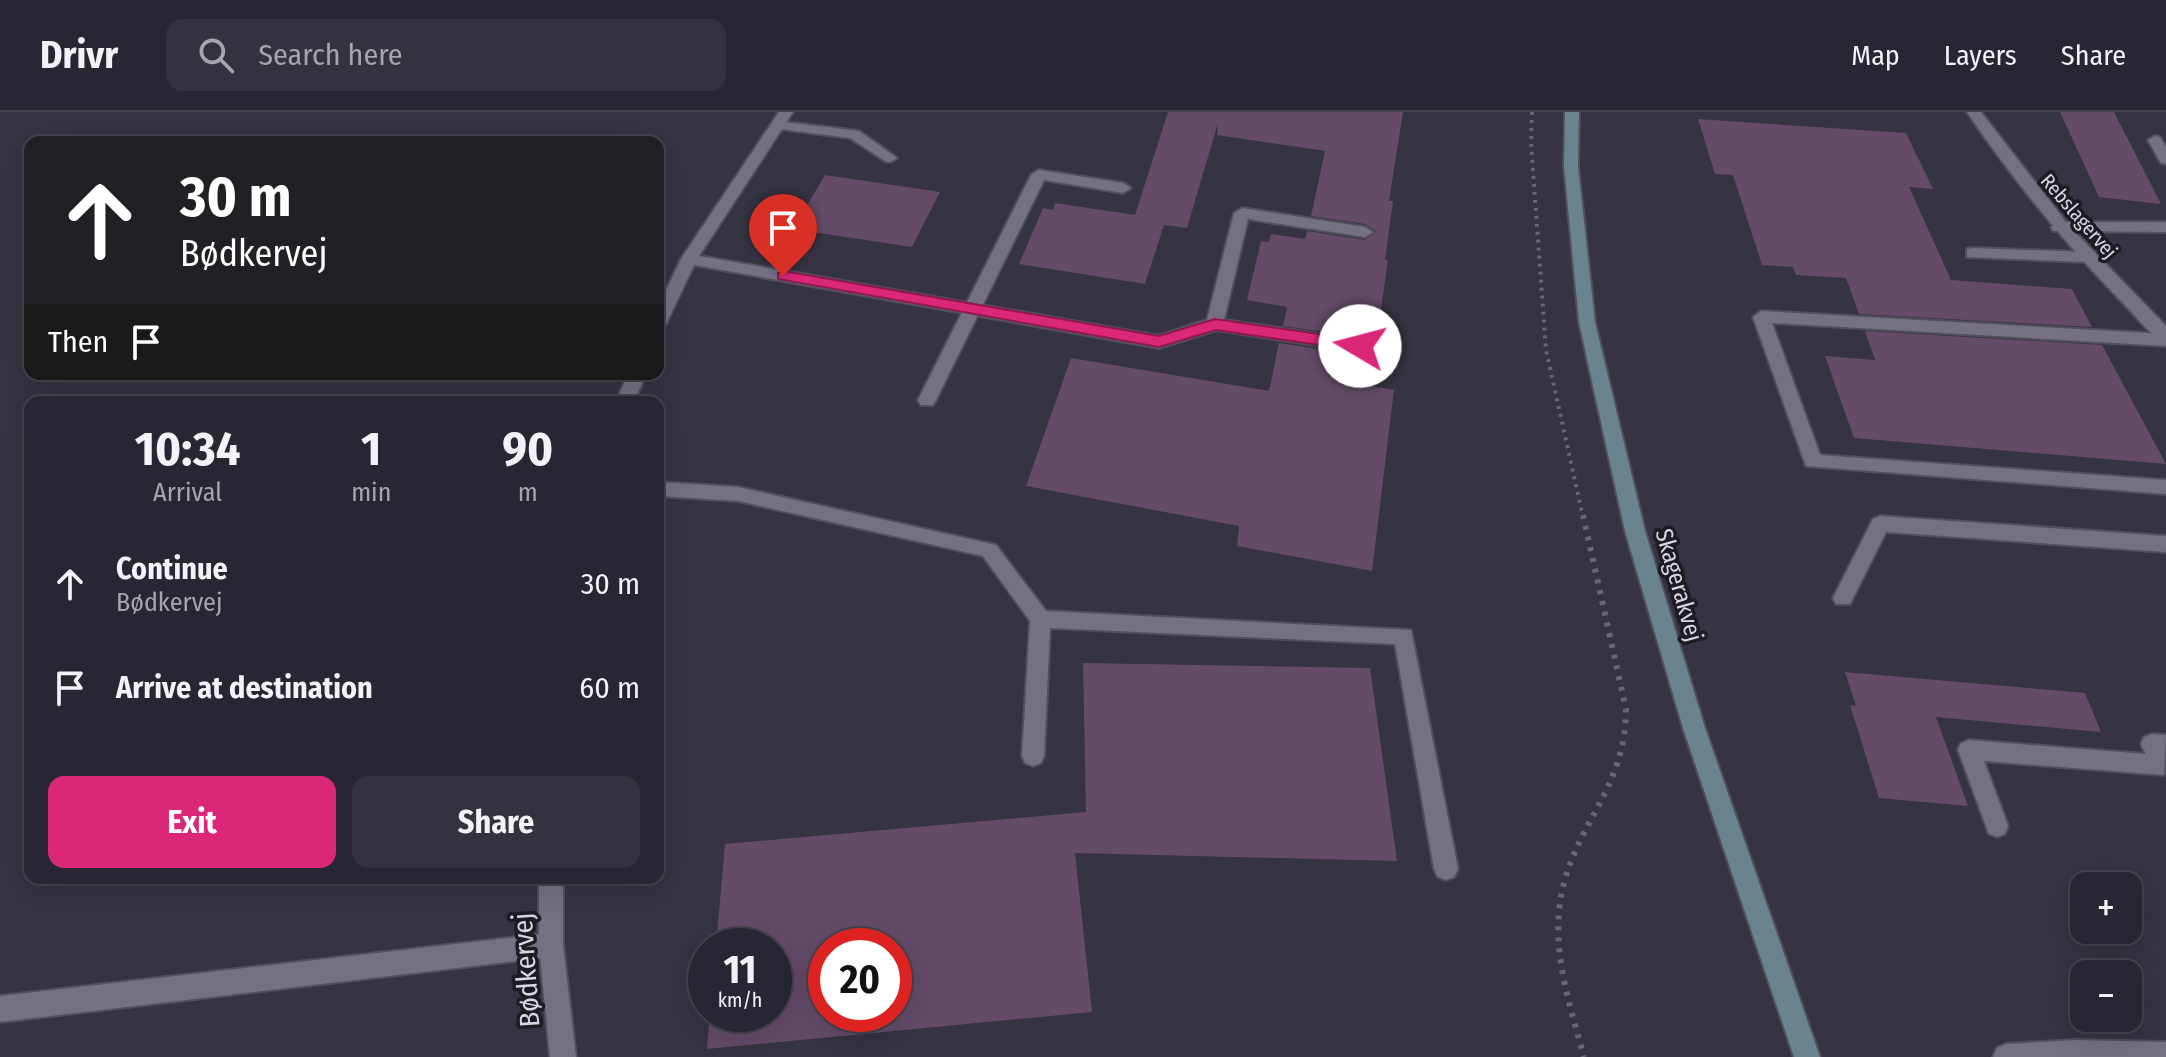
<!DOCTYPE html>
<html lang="en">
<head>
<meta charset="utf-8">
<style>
  body { margin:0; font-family:"Fira Sans Condensed",sans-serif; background:#34323e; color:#f1f3f6; height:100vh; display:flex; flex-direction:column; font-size:30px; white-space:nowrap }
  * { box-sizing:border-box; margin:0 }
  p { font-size:26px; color:#a5a5ac }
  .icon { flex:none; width:44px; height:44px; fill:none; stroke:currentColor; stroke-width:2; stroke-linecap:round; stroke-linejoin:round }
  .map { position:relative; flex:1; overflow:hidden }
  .details { position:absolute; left:24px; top:284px; width:640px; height:488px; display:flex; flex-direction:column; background:#282632; border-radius:16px; box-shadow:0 8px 32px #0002,0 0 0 2px #44434d }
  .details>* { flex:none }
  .banner { position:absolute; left:24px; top:24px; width:640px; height:244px; border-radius:16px; box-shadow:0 8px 32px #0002,0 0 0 2px #44434d; background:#202124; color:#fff; overflow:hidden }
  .fabs { position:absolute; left:2070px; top:760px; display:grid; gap:16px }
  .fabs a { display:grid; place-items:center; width:72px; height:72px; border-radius:16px; background:#282632; box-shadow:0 8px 32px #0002,0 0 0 2px #44434d; font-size:40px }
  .speed { position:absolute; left:688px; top:816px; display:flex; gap:16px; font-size:40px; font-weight:700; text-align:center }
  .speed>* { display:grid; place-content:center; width:104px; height:104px; border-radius:50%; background:#282632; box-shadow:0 8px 32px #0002,0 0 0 2px #44434d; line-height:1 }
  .speed small { font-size:20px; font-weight:400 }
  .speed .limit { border:12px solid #d22; background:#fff; color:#111 }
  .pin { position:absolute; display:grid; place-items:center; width:68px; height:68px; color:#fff; margin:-82px -34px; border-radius:50% 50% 50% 0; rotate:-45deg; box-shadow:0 0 8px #0007 }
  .pin .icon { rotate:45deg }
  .me { position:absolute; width:88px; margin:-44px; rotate:278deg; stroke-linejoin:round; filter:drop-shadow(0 0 6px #0008) }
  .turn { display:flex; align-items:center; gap:28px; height:168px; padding:0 24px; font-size:36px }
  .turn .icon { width:104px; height:104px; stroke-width:2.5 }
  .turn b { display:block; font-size:56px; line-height:68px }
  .then { display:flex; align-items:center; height:76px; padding:0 24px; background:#0003; gap:16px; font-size:30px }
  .eta { display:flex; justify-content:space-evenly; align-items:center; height:136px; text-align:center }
  .eta b { font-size:48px; font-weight:700; line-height:56px }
  .primary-button { display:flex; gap:16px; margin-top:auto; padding:16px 24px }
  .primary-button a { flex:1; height:92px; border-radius:16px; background:#db2777; color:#fff; font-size:32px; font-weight:700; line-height:92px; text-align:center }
  .primary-button a+a { background:#34323e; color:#f1f3f6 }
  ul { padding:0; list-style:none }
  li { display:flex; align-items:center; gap:24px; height:104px; padding:0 24px }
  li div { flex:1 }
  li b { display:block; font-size:30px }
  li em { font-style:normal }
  header { display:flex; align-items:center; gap:48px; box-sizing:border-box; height:112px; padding:0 40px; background:#282632; border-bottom:2px solid #44434d }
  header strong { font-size:38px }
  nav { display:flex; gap:44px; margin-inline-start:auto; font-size:28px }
  .search { width:560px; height:72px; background:#34323e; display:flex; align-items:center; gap:20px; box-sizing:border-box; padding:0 28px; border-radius:16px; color:#a5a5ac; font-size:30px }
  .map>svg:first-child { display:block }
</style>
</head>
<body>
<header>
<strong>Drivr</strong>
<div class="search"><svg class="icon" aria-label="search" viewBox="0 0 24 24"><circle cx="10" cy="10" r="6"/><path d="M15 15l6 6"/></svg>Search here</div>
<nav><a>Map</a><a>Layers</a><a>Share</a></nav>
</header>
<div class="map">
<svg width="2166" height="945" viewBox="0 0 2166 945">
  <rect width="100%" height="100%" fill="#363342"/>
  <g fill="#644b68" fill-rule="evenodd">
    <path d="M 1168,0 L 1403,0 L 1389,89 L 1393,89 L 1385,148 L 1388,148 L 1370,274 L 1394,278 L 1372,459 L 1237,434 L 1239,414 L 1026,374 L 1071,246 L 1269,279 L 1279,231 L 1360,243 L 1371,236 L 1368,228 L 1361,225 L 1283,214 L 1287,195 L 1247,188 L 1261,129 L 1269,130 L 1271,122 L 1305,127 L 1307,119 L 1365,128 L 1376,119 L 1365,112 L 1311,104 L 1325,39 L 1217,23 L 1218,11 L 1187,116 L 1164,113 L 1145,172 L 1019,152 L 1043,96 L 1053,98 L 1055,91 L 1135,103 Z"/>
    <path d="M 2060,0 L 2114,0 L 2161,92 L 2099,85 Z"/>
    <path d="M 1698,7 L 1906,21 L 1933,77 L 1909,75 L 1951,168 L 2072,177 L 2092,215 L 1859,202 L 1846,166 L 1796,163 L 1793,155 L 1762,153 L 1733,63 L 1715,62 Z"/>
    <path d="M 825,63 L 940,80 L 912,135 L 793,117 Z"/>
    <path d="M 1865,219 L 2102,233 L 2166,352 L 1854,326 L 1825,244 L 1875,248 Z"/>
    <path d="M 1083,551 L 1370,556 L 1397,749 L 1075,741 L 1092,900 L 707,937 L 710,902 L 774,902 L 774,834 L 716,834 L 725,732 L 1086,700 ZM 826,834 L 894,834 L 894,902 L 826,902 Z"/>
    <path d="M 1845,560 L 2085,581 L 2101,620 L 1936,605 L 1968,694 L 1879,686 L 1850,593 L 1856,594 Z"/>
  </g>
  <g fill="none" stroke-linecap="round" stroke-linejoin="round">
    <defs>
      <g id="lane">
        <path d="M 777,9 L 859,19 L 897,46 L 890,50 L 885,49 L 850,26 L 772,16 L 770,13 Z"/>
        <path d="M 2155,24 L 2160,25 L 2166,35 L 2166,52 L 2161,51 L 2148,28 Z"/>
        <path d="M 1039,58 L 1123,71 L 1131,76 L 1123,81 L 1044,68 L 936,288 L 933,293 L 921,293 L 918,288 L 1031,63 Z"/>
        <path d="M 1242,96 L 1365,115 L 1373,120 L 1365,125 L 1248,107 L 1224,208 L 1360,228 L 1366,230 L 1369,234 L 1366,238 L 1360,240 L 1216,218 L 1159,236 L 1153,234 L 1150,230 L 1153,226 L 1207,208 L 1234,101 Z"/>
        <path d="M 2059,110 L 2166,110 L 2166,120 L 2053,119 L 2051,115 Z"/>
        <path d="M 1973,136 L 2085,140 L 2093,145 L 2085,150 L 1967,145 L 1967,137 Z"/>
        <path d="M 1761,199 L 2166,222 L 2166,234 L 1772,211 L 1820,343 L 2166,368 L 2166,382 L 1806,354 L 1753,205 Z"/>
        <path d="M 658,370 L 738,375 L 996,433 L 1046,499 L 1411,518 L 1458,757 L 1454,765 L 1446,768 L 1438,765 L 1434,757 L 1395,532 L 1050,516 L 1044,644 L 1041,651 L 1033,654 L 1025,651 L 1022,644 L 1030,509 L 983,444 L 738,389 L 658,384 Z"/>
        <path d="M 1880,404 L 2166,424 L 2166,440 L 1886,420 L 1850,492 L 1836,492 L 1833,486 L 1873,407 Z"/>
        <path d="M 2152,622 L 2166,623 L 2164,663 L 1984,649 L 2008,714 L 2005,722 L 1997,725 L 1989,722 L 1958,638 L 1961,631 L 1969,628 L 2146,642 L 2141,632 L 2144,625 Z"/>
        <path d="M 551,821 L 560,825 L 563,833 L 560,841 L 551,845 L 0,910 L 0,884 Z"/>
      </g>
      <g id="street">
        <path d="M 779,0 L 793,0 L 699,144 L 1159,224 L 1168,230 L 1159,236 L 694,153 L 666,212 L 658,218 L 658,195 L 681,147 Z"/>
        <path d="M 1967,0 L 1981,0 L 2069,114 L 2166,214 L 2166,230 C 2151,225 2136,204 2125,193 C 2066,133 2014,69 1967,0 Z"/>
        <path d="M 628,262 L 646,262 L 634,290 L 616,290 Z"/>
        <path d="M 539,766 L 563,766 L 563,833 L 576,945 L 550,945 L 539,833 Z"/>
        <path d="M 2075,928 L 2166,930 L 2166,945 L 1993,945 L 1997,936 L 2006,932 Z"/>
      </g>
      <path id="secondary" d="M 1565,0 L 1579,0 L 1578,54 L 1595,210 L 1645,419 L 1705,616 L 1820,945 L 1794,945 L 1683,616 L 1625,419 L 1579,210 L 1564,54 Z"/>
    </defs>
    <use href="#lane" stroke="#524f5c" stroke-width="4"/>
    <use href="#street" stroke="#524f5c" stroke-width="4"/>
    <use href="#secondary" stroke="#524f5c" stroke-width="4"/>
    <path stroke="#686673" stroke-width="4" stroke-dasharray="3 5" stroke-linecap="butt" d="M 1532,0 L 1531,31 L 1546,238 L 1583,405"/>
    <path stroke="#686673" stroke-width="6" stroke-dasharray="4 7" stroke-linecap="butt" d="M 1583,403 L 1626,597 C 1626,674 1579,708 1563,775 C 1549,833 1569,890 1584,945"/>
    <use href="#lane" fill="#757182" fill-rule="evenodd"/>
    <use href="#street" fill="#757182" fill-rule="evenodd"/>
    <use href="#secondary" fill="#69838f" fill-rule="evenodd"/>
  </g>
  <path fill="#db2777" stroke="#8e194d" stroke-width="2" d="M 783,159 L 1159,224 L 1215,207 L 1360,228 L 1367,234 L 1360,239 L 1216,218 L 1159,235 L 778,167 L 778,161 Z"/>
  <g text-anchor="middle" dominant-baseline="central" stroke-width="7" stroke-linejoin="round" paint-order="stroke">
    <g font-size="20" fill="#d8d6e0" stroke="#1d1c23">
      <text transform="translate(2079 104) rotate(49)">Rebslagervej</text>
    </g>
    <g font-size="24" fill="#d8d6e0" stroke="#1d1c23">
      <text transform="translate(1679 473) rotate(74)">Skagerakvej</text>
    </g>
    <g font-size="28" fill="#d8d6e0" stroke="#1d1c23">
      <text transform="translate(526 858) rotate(-94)">Bødkervej</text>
    </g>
  </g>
</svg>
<div class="fabs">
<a>+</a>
<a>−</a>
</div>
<div class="speed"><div>11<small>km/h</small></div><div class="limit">20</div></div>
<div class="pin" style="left:783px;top:164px;background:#d93025"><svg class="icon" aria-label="arrive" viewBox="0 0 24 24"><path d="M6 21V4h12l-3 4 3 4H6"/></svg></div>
<svg class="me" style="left:1360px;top:234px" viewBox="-20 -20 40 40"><circle r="19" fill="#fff"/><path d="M0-13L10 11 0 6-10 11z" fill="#db2777"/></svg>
<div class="banner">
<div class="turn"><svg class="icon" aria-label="ahead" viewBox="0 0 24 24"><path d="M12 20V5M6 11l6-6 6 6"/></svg><div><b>30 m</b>Bødkervej</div></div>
<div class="then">Then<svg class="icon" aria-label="arrive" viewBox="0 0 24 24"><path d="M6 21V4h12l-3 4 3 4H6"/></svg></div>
</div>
<section class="details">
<div class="eta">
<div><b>10:34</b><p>Arrival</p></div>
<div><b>1</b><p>min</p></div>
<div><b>90</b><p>m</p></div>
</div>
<ul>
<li><svg class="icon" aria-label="ahead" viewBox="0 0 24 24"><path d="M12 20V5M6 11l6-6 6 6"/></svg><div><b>Continue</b><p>Bødkervej</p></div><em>30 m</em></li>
<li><svg class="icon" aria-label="arrive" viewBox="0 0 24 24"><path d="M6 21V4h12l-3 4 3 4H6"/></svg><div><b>Arrive at destination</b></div><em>60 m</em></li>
</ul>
<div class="primary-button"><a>Exit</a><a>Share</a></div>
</section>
</div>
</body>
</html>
